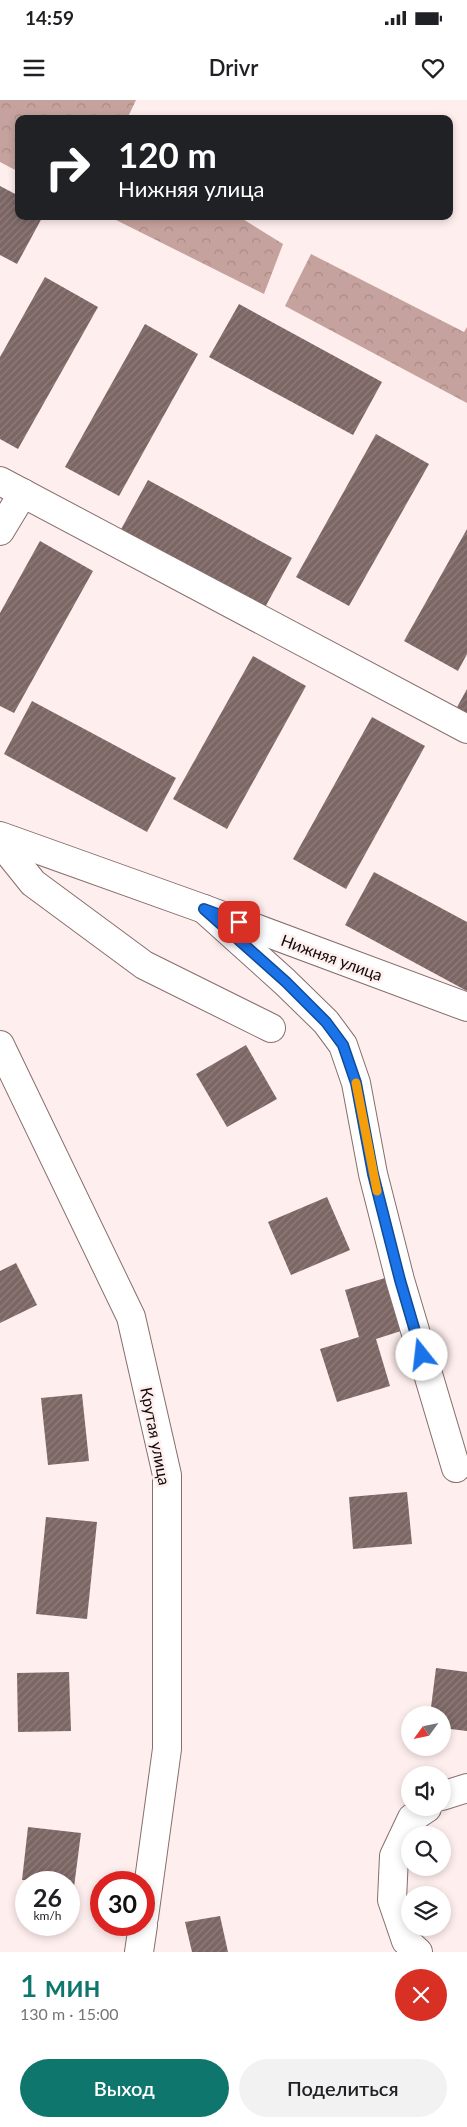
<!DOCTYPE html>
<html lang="ru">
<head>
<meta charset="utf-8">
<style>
  body { margin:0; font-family:Lato,sans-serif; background:#f2f2f2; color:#202124; height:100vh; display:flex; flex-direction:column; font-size:19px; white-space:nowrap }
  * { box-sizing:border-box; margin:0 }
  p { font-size:16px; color:#757577 }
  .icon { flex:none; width:28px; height:28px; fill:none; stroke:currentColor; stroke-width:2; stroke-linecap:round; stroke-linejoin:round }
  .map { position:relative; height:1852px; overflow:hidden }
  .details { display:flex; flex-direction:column; background:#fff; flex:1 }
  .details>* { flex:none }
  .banner { position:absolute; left:15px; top:15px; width:438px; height:105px; border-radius:10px; box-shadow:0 2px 8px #0003; background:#202124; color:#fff; overflow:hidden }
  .needle { width:32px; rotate:237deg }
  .buttons { position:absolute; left:401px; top:1606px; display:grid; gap:10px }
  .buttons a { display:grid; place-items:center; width:50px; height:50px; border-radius:50%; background:#fff; box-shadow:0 2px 8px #0003; font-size:25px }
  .speed { position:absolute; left:15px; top:1771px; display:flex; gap:10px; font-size:25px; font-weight:700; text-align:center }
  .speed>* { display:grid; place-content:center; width:65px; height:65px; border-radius:50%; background:#fff; box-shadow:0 2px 8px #0003; line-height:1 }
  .speed small { font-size:12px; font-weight:400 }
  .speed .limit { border:8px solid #d22; background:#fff; color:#111 }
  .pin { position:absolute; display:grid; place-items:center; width:42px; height:42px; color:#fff; margin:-21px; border-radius:10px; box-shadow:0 2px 8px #0006 }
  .me { position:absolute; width:55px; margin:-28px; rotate:344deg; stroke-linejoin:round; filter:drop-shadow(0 0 4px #0008) }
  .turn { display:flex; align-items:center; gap:18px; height:105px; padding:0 20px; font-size:22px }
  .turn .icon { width:65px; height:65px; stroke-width:2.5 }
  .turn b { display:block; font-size:35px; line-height:42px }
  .round { display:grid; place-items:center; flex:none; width:52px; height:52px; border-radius:26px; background:#f2f2f2 }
  .summary { display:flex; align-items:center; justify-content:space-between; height:85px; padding:0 20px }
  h1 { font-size:30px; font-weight:600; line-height:38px; color:#0f766e }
  .action { display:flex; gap:10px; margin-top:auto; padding:10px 20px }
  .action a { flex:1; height:58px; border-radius:30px; background:#0f766e; color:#fff; font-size:20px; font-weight:600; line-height:58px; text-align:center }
  .action a+a { background:#f2f2f2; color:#202124 }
  .status { display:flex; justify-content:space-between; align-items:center; height:35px; padding:0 25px; background:#fff; direction:ltr }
  .status svg { height:14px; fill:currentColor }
  header { display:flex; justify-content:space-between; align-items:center; height:65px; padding:0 20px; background:#fff; font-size:22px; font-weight:600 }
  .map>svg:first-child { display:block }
</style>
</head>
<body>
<div class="status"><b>14:59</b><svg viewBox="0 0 49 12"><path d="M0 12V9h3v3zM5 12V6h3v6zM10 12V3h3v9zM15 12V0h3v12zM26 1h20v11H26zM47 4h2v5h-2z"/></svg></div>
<header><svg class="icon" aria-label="menu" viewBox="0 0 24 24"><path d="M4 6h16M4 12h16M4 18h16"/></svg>Drivr<svg class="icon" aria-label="heart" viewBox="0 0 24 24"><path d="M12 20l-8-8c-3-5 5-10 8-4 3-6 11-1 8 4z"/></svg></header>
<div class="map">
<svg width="467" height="1852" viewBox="0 0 467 1852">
  <defs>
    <pattern id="forest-crowns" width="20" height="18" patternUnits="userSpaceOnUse" patternTransform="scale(1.25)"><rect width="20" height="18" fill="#c6a29e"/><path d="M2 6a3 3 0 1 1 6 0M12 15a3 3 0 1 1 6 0" fill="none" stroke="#a98a87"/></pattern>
    <pattern id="building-hatch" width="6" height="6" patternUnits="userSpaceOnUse" patternTransform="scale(1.25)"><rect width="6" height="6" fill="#7c6664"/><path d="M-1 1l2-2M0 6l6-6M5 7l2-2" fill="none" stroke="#8e7e7d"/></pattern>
  </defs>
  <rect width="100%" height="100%" fill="#feeeed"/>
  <g fill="url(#forest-crowns)">
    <path d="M 0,0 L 136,0 L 127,19 L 19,19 L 19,72 L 0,62 Z"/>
    <path d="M 108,116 L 238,116 L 283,144 L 264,194 Z"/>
    <path d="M 311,154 L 464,232 L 467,227 L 467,303 L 285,206 Z"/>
  </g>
  <g fill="url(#building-hatch)">
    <path d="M 0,86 L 19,96 L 19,116 L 43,116 L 17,164 L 0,155 Z"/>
    <path d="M 45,177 L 98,207 L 18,349 L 0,339 L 0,257 Z"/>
    <path d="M 239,204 L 382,282 L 353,335 L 209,257 Z"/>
    <path d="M 145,224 L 198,254 L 119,396 L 65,367 Z"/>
    <path d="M 376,334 L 429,364 L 349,506 L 296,477 Z"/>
    <path d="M 148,380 L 292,458 L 263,511 L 119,433 Z"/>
    <path d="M 467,429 L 467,554 L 458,571 L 404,541 Z"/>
    <path d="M 40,441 L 93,471 L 14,613 L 0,606 L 0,513 Z"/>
    <path d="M 253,556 L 306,586 L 227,729 L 173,699 Z"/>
    <path d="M 467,589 L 467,615 L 456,609 Z"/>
    <path d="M 32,601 L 176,678 L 147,732 L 4,654 Z"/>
    <path d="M 372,617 L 425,646 L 346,789 L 293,759 Z"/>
    <path d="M 374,772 L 467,822 L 467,891 L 345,825 Z"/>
    <path d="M 246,945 L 277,999 L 227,1027 L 196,974 Z"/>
    <path d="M 327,1097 L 350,1150 L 291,1175 L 268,1122 Z"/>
    <path d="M 16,1163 L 37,1205 L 0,1223 L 0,1171 Z"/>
    <path d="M 385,1178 L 401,1231 L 376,1239 L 390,1286 L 337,1302 L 320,1249 L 359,1237 L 345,1190 Z"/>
    <path d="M 82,1294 L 89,1361 L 48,1365 L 41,1298 Z"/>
    <path d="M 407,1392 L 412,1444 L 353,1449 L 349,1397 Z"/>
    <path d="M 46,1417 L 97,1422 L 87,1519 L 36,1514 Z"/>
    <path d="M 436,1568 L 467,1572 L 467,1631 L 442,1628 L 442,1615 L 430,1615 Z"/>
    <path d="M 69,1572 L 71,1631 L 18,1632 L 17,1573 Z"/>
    <path d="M 28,1727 L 81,1733 L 74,1787 L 69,1786 L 69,1782 L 22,1780 Z"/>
    <path d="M 220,1816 L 228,1852 L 192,1852 L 185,1822 Z"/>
  </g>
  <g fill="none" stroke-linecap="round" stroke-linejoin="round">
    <defs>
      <g id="minor">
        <path d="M 0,381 L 467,629"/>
        <path d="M 0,431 L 23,393"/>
        <path d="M 0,736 L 204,809 L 467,907"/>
        <path d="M 0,742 L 33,783 L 144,865 L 271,928"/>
        <path d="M 204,809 L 285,882 L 326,922 L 343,945 L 356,983 L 373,1074 L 400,1180 L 456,1368"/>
        <path d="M 0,945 L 131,1217 L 167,1375 L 167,1649 L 144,1817"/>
        <path d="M 442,1696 L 467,1688"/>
        <path d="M 139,1852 L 143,1825"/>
        <path d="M 418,1852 L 406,1841 L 392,1800 L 394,1756 L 412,1718 L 427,1708"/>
      </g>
    </defs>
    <use href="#minor" stroke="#866f6d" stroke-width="30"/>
    <use href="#minor" stroke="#fff" stroke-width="28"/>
  </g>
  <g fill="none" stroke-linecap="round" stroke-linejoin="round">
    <defs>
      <path id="route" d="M 239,822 L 204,809 L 286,882 L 326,922 L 343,945 L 356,983 L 373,1074 L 400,1180 L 422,1255"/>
    </defs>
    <use href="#route" stroke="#114b97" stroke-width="12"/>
    <use href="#route" stroke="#1a73e8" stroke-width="9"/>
    <path stroke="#f59e0b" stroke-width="9" d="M 356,983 L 377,1091"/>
  </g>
  <g text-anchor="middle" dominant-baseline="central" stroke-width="5" stroke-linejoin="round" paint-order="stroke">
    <g font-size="16" fill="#120a0a" stroke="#feeeed">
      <text transform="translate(332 857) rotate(20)">Нижняя улица</text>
      <text transform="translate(156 1336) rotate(79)">Крутая улица</text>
    </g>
  </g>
</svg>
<div class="buttons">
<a><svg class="needle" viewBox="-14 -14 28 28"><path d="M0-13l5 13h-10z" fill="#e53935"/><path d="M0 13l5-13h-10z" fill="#757577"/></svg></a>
<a><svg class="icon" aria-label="sound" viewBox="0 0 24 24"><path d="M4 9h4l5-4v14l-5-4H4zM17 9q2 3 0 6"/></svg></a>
<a><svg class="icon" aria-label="search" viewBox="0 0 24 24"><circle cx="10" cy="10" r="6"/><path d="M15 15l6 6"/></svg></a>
<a><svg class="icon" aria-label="layers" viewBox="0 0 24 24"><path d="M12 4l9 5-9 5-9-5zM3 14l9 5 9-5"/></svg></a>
</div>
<div class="speed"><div>26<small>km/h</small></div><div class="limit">30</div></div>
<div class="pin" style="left:239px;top:822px;background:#d93025"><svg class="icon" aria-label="arrive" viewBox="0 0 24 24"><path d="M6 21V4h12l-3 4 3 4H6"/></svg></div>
<svg class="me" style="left:422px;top:1255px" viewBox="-20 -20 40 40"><circle r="19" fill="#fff"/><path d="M0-13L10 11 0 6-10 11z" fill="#1a73e8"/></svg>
<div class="banner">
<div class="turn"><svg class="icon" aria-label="right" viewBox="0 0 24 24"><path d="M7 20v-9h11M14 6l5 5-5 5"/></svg><div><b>120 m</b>Нижняя улица</div></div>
</div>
</div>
<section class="details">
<div class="summary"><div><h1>1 мин</h1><p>130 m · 15:00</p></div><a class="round" style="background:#d93025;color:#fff"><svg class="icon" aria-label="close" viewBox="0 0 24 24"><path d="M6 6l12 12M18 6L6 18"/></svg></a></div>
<div class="action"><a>Выход</a><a>Поделиться</a></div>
</section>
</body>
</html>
